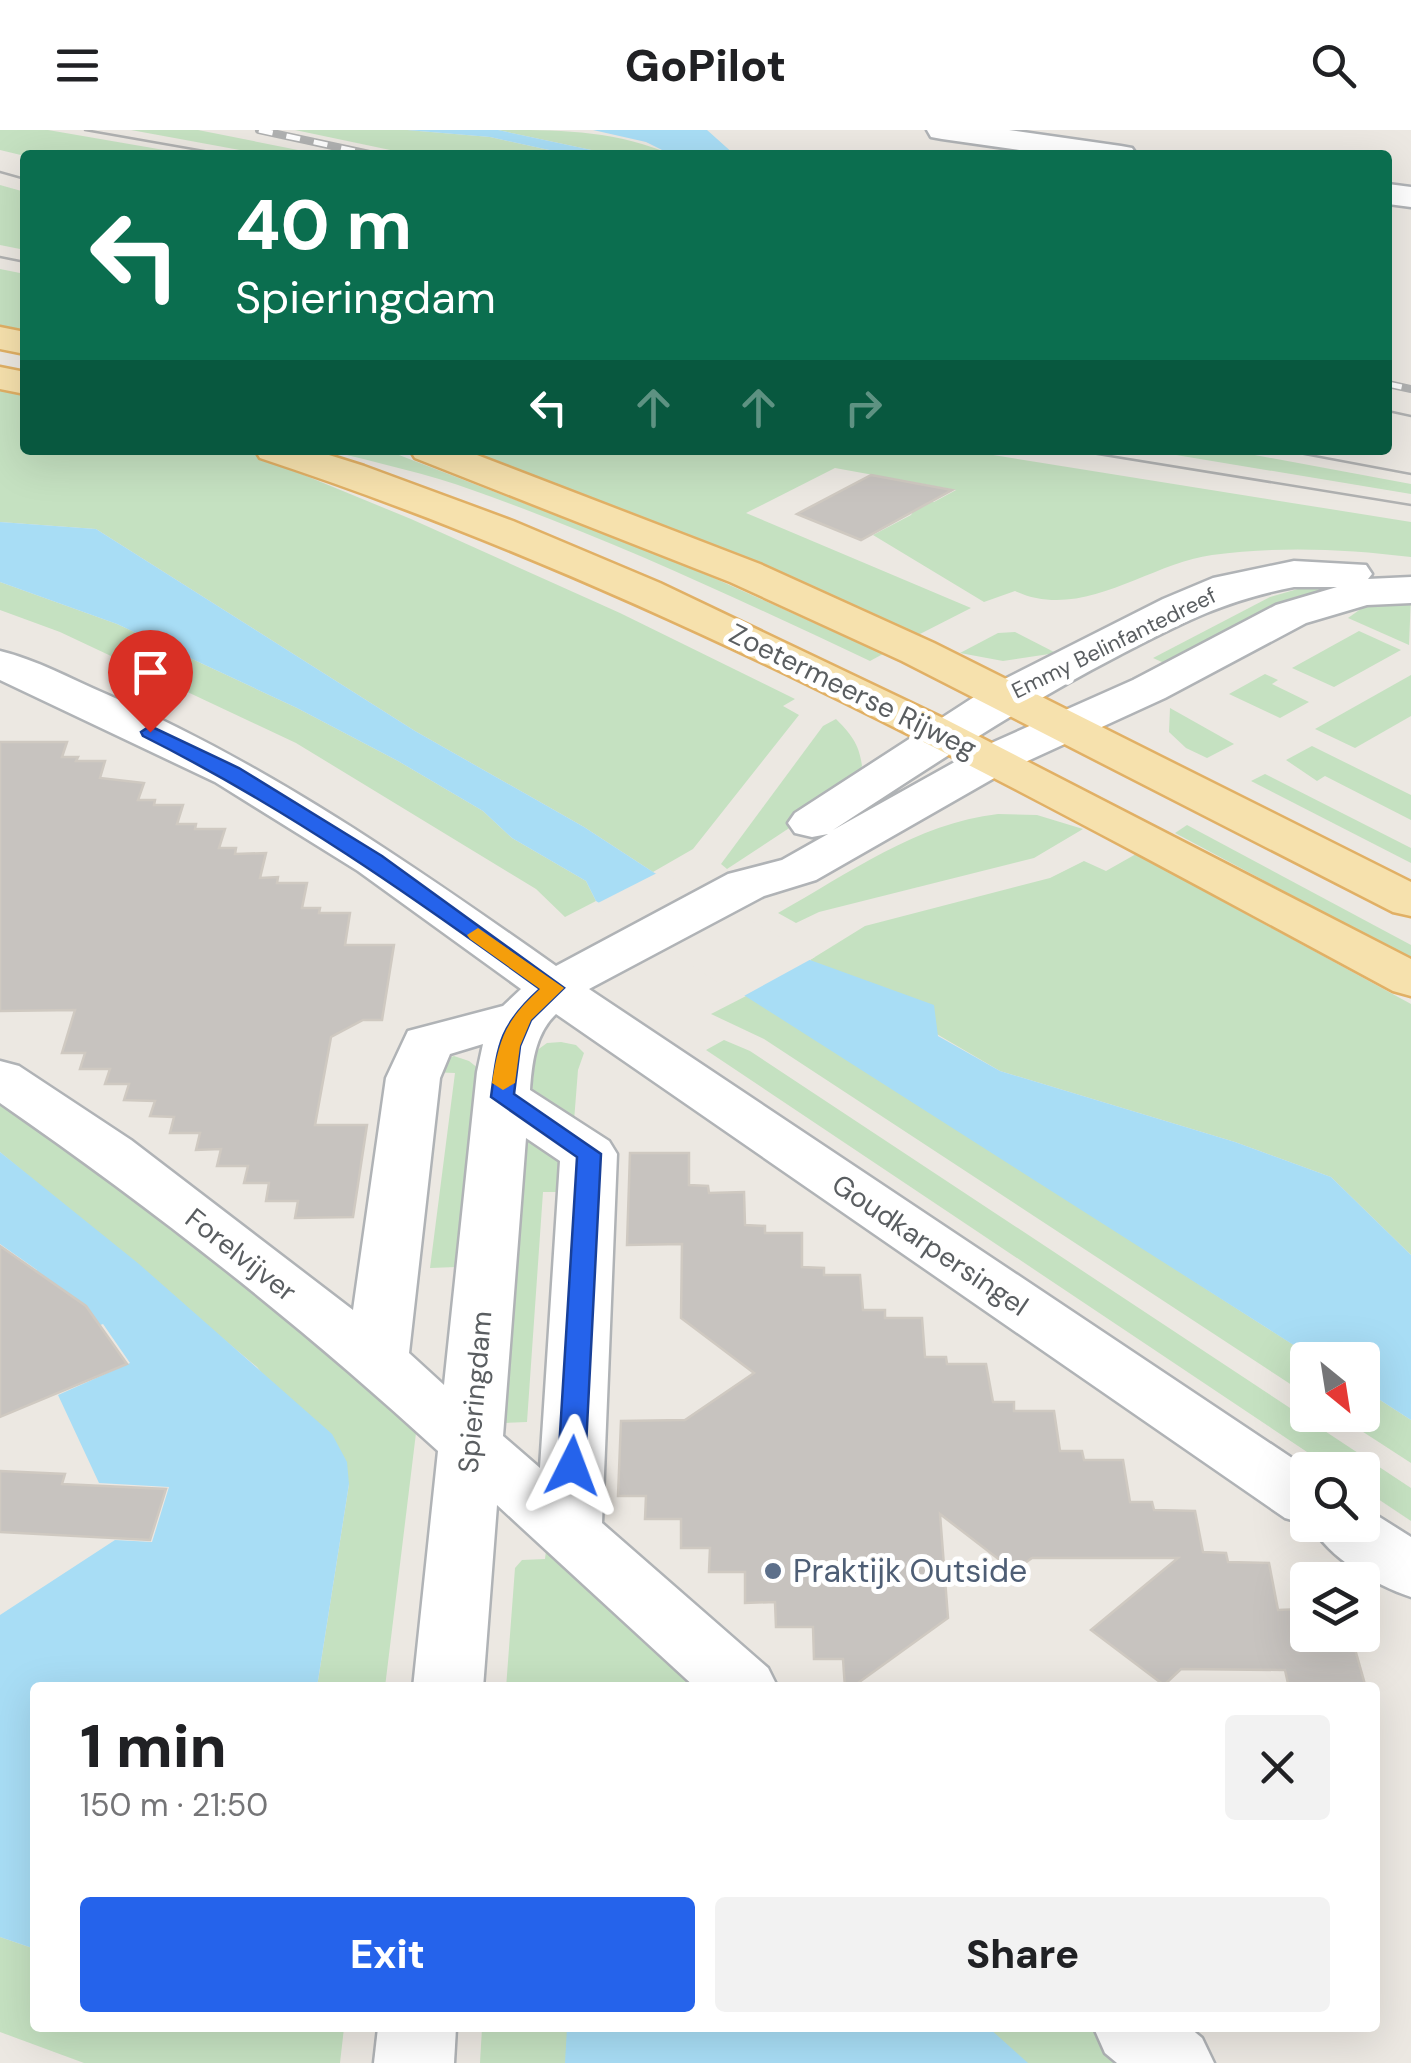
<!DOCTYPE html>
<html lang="en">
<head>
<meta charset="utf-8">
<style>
  body { margin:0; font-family:"DM Sans",sans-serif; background:#f2f2f2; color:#202124; height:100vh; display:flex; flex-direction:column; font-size:38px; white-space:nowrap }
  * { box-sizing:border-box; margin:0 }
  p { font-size:32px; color:#757577 }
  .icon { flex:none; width:55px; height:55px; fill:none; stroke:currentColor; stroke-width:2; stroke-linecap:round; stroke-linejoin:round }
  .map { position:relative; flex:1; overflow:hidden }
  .sheet { position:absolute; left:30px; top:1552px; width:1350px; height:350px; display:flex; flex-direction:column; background:#fff; border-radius:10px; box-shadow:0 10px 40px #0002 }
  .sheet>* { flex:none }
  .guide { position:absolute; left:20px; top:20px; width:1372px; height:305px; border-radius:10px; box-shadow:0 10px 40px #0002; background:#0b6e4f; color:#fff; overflow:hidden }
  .needle { width:65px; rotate:150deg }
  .buttons { position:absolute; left:1290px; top:1212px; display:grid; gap:20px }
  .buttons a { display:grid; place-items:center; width:90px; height:90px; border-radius:10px; background:#fff; box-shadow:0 10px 40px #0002; font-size:50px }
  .pin { position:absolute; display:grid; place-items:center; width:85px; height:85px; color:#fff; margin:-102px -42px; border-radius:50% 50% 50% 0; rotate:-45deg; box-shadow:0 0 10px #0007 }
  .pin .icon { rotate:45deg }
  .me { position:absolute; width:110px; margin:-55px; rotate:3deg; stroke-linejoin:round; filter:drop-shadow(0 0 8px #0008) }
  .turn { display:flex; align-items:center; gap:35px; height:210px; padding:0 50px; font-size:45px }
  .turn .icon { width:130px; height:130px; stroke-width:2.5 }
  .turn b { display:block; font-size:70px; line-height:85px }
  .lanes { display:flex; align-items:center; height:95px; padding:0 50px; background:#0003; justify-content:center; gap:50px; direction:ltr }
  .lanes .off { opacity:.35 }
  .round { display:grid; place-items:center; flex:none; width:105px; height:105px; border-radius:10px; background:#f2f2f2 }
  .head { display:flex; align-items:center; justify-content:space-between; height:170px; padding:0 50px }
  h1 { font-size:60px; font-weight:800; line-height:75px }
  .cta { display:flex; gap:20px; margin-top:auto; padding:20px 50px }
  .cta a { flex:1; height:115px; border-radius:10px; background:#2563eb; color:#fff; font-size:40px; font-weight:800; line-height:115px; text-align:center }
  .cta a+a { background:#f2f2f2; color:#202124 }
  header { display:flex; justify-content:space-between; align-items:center; height:130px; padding:0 50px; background:#fff; font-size:45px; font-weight:800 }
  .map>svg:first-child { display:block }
</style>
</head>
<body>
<header><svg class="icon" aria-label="menu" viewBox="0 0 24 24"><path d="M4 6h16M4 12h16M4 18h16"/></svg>GoPilot<svg class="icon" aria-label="search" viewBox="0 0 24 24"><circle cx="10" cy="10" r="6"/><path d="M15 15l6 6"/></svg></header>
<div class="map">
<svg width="1411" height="1933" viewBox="0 0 1411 1933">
  <rect width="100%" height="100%" fill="#ece8e2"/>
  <g fill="#c5e1c1">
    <path d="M 0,0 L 48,0 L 193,25 L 25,26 L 0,20 Z"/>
    <path d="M 131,0 L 198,0 L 323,25 L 267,25 Z"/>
    <path d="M 295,0 L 407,0 L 490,7 L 572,25 L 414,25 Z"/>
    <path d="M 498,0 C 559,0 616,0 672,25 L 615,25 Z"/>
    <path d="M 0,55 L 25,62 L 25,120 L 0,115 Z"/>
    <path d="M 0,139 L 25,144 L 25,204 L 0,199 Z"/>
    <path d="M 0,253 L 25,258 L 25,320 L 243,320 L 411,389 L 620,483 L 795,569 L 783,576 L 799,585 L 693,719 L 653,742 L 584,697 L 415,601 L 96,399 L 0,392 Z"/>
    <path d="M 327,320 L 386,320 L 685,435 L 883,524 L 870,531 C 740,470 611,409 475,361 C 426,343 377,333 327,320 Z"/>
    <path d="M 461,320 L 962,320 L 1411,392 L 1411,427 C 1344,419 1280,416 1212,425 C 1147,434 1082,492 1015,461 L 984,472 L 873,405 L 911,385 L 919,372 L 934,372 L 956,360 L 835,338 L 746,383 L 971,478 L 918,505 L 715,415 Z"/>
    <path d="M 1146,320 L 1228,320 L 1411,354 L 1411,364 Z"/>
    <path d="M 0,452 L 117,494 L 297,578 L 398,631 L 483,681 L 512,708 L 586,751 L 596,771 L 565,787 L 536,759 L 296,613 L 60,502 L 0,480 Z"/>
    <path d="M 1315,454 L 1346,457 L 1173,537 L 1153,528 L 1270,467 Z"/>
    <path d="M 1411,466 L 1409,515 L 1348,488 L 1372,471 Z"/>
    <path d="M 1359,501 L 1401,520 L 1334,557 L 1292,538 Z"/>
    <path d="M 1015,502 L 1056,523 L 1003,531 L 960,523 L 998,503 Z"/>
    <path d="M 1265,544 L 1278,550 L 1272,554 L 1309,572 L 1280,588 L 1229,564 Z"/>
    <path d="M 1411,545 L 1411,586 L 1355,618 L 1315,599 Z"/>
    <path d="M 1170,578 L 1234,614 L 1207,628 L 1186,618 L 1169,602 Z"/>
    <path d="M 836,589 C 851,604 859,614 862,636 L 847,660 L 727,739 L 721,734 L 823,596 Z"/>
    <path d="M 1312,616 L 1411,665 L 1411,690 L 1325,646 L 1317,651 L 1286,630 Z"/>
    <path d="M 1265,644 L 1411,718 L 1411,733 L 1251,651 Z"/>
    <path d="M 998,684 L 1037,685 L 1083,699 L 1034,728 L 819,782 L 796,793 L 778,783 C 848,744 917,693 998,684 Z"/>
    <path d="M 1187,695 L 1411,815 L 1411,829 L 1175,703 Z"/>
    <path d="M 1136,724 L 1411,874 L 1411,1125 L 1331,1047 L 1235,1012 L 1000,941 L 810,830 L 865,796 L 1050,748 L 1084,731 L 1106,741 Z"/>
    <path d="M 748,865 L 1317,1230 L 1308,1230 L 1307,1265 L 764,909 L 711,884 Z"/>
    <path d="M 724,910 L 750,921 L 1411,1358 L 1411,1391 L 1363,1359 L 1362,1340 L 1334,1340 L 706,920 Z"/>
    <path d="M 561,912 L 576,915 L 584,923 L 578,940 L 574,991 L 532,961 L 536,921 L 547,913 Z"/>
    <path d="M 454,926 L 469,931 L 479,939 L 456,1137 L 430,1138 L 455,943 L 428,942 L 436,932 Z"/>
    <path d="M 0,964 L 125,1049 L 403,1279 L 416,1303 L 385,1557 L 317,1557 L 349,1354 L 257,1237 L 0,1022 Z"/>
    <path d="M 526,1007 L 557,1014 L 572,1062 L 543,1062 L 527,1292 L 505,1293 Z"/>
    <path d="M 1363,1259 L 1411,1290 L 1411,1333 L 1337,1285 L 1362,1285 Z"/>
    <path d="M 548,1404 L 723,1558 L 506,1558 L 515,1438 L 522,1430 L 545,1429 Z"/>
    <path d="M 0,1807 L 35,1819 L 35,1898 L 344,1898 L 340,1933 L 84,1933 L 0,1902 Z"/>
    <path d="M 482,1898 L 1111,1898 L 1152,1933 L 480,1933 Z"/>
  </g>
  <g fill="#a8ddf5">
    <path d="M 407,0 L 498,0 L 615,25 L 572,25 L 490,7 Z"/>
    <path d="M 593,0 L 707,0 L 735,25 L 672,25 L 646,12 Z"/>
    <path d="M 0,392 L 96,399 L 415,601 L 584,697 L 653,742 L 810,830 L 934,875 L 938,906 L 1000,941 L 1235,1012 L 1331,1047 L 1411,1125 L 1411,1290 L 1363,1259 L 1362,1230 L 1317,1230 L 596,771 L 586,751 L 512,708 L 483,681 L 398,631 L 297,578 L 117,494 L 0,452 Z"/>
    <path d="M 0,1022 L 139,1134 L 332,1304 L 347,1332 L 349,1354 L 317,1557 L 35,1558 L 35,1819 L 0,1807 L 0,1485 L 115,1410 L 152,1412 L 169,1357 L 99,1353 L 58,1265 L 130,1233 L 103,1194 L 56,1212 L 6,1161 L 37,1140 L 0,1114 Z"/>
    <path d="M 567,1898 L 989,1898 L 1028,1933 L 565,1933 Z"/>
  </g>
  <path fill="#ece8e2" d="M 661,741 L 812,825 L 815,827 L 742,867 L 594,775 Z"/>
  <g fill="#c7c3bf" stroke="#cfc9c1" stroke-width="2.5">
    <path d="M 871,345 L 952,360 L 861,410 L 797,384 Z"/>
    <path d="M 0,612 L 67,612 L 62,627 L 78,627 L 76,631 L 105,631 L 100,648 L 144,653 L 138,670 L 155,670 L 154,675 L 183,675 L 177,694 L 196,694 L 195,699 L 225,699 L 219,718 L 236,718 L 235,724 L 266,723 L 260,748 L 278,747 L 277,753 L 307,753 L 302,778 L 320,778 L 319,783 L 350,783 L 345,815 L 394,815 L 382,890 L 363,890 L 331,907 L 315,995 L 367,995 L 353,1087 L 295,1088 L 298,1071 L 266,1071 L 269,1053 L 244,1053 L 248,1036 L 217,1036 L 221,1019 L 196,1020 L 200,1003 L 170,1003 L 174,987 L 150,986 L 155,971 L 124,970 L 129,954 L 105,954 L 110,939 L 80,939 L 85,923 L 62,923 L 75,880 L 0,881 Z"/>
    <path d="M 630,1023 L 689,1023 L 689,1055 L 708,1056 L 709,1063 L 744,1062 L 745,1095 L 765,1096 L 765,1103 L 802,1103 L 802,1137 L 824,1138 L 824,1145 L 860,1145 L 863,1180 L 885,1180 L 885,1188 L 922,1188 L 925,1227 L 946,1227 L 947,1234 L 986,1234 L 993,1272 L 1014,1272 L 1014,1281 L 1054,1281 L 1060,1321 L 1082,1321 L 1084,1330 L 1123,1330 L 1130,1372 L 1152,1372 L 1154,1380 L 1195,1381 L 1203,1422 L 1226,1423 L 1228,1432 L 1269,1433 L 1278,1480 L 1302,1479 L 1307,1505 L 1351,1505 L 1366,1558 L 1289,1558 L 1285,1540 L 1181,1539 L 1164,1555 L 1091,1500 L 1178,1428 L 1032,1428 L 1014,1441 L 940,1384 L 948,1488 L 851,1558 L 845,1558 L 843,1529 L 814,1529 L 813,1497 L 776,1497 L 775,1472 L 745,1473 L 745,1442 L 709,1442 L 710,1418 L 681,1418 L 681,1389 L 645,1389 L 646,1366 L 618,1366 L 621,1291 L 685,1290 L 754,1243 L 681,1188 L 682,1114 L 627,1115 Z"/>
    <path d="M 0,1116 L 86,1176 L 127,1234 L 0,1287 Z"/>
    <path d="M 0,1341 L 65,1344 L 62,1354 L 166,1359 L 150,1410 L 0,1402 Z"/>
  </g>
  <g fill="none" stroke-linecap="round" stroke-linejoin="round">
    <defs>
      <g id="minor">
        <path d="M 927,0 L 1009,0 L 1121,16 L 1132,18 L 1137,25 L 1054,25 L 942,9 L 931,7 Z"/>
        <path d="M 1388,54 L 1411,57 L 1411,77 L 1388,74 Z"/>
        <path d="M 1294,431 L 1366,435 L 1372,444 L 1368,449 L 1411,447 L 1411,473 L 1367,475 L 1306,493 L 1165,568 L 1010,639 L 816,750 L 764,766 L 589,859 L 1310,1340 L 1309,1395 L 1285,1388 L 556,884 C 535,904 532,933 530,960 L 609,1011 L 617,1024 L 602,1393 L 768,1538 L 778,1558 L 696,1558 L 497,1375 L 483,1558 L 413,1558 L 438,1321 C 301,1195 153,1079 0,973 L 0,931 L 19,936 L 131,1010 L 353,1180 L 386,948 L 408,901 L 503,876 L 521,859 L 358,741 L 215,652 L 0,550 L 0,521 C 37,530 71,549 106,564 C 269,635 411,734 556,836 L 728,744 L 782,730 L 828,704 L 812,707 L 795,703 L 788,693 L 795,683 L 991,556 L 1163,469 L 1213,448 ZM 1294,457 L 1337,457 L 1276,475 L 1133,550 L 978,619 L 833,700 C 927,639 1016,579 1116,527 C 1180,494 1222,471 1294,457 ZM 483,914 L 477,942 L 444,1255 L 409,1223 L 440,948 L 450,924 ZM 526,1008 L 560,1031 L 540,1338 L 503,1306 Z"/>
        <path d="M 1362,1376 L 1411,1407 L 1411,1467 C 1375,1455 1329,1428 1311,1395 L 1362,1395 Z"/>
        <path d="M 378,1898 L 456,1898 L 454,1933 L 374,1933 Z"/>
        <path d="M 1094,1898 L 1190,1898 L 1202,1908 L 1214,1933 L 1117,1933 L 1105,1923 Z"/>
      </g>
      <g id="major">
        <path d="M 0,197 L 25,202 L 25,224 L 0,219 Z"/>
        <path d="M 0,237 L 25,242 L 25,264 L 0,259 Z"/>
        <path d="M 255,320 L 313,320 L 364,336 L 513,391 L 660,453 L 945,589 L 1411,829 L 1411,866 L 1393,861 C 1026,663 658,459 260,328 Z"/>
        <path d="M 410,320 L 464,320 L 760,434 L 934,513 L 1411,752 L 1411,786 L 1393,782 L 902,531 L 730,452 L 415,328 Z"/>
      </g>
    </defs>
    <use href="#minor" stroke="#b0b3b6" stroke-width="5"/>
    <use href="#major" stroke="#e1b065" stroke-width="5"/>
    <use href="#minor" fill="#fff" fill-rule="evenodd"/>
    <use href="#major" fill="#f6e1ad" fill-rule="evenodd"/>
    <g stroke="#b0b1b1" stroke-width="2.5">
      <path d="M 85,0 L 227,25"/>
      <path d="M 0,42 L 25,49"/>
      <path d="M 0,127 L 25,132"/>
      <path d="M 1388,281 L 1411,286"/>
      <path d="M 1073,320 L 1411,375"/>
      <path d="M 1283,320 L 1411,344"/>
    </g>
    <defs>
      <g id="rail">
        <path d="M 259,0 L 374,25"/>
        <path d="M 1388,254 L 1411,259"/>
      </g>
    </defs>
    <use href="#rail" stroke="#b0b1b1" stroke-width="8"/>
    <use href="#rail" stroke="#fff" stroke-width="5" stroke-dasharray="14" stroke-linecap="butt"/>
  </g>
  <path fill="#2563eb" stroke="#184099" stroke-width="2.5" d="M 150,596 L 239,638 L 382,726 L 564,858 L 531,890 L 520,916 L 514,964 L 601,1024 L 585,1336 L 581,1343 L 562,1343 L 558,1336 L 577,1027 L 491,967 C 498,914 499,896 540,859 C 412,766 285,677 143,606 L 141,602 Z"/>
  <path fill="#f59e0b" d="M 478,798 L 564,858 L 531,890 L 520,916 L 515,953 L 503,960 L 492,953 C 499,908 506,890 540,859 L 470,809 L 467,805 Z"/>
  <circle fill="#5c6f8a" stroke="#fff" stroke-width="4" cx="773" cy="1441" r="10"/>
  <g text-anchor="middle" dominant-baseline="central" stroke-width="10" stroke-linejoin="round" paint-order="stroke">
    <g font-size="22" fill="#5a5e61" stroke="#fff">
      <text transform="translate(1114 513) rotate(-26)">Emmy Belinfantedreef</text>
    </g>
    <g font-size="28" fill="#5a5e61" stroke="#fff">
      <text transform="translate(853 561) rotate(26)">Zoetermeerse Rijweg</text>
      <text transform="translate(930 1115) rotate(34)">Goudkarpersingel</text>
      <text transform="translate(241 1125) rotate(38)">Forelvijver</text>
      <text transform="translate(475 1262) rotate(-85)">Spieringdam</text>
    </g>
    <g font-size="32" fill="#4e5e75" stroke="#fff" text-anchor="start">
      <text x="793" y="1441">Praktijk Outside</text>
    </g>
  </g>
</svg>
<div class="buttons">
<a><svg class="needle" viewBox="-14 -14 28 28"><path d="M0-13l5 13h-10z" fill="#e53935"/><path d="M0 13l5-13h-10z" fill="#757577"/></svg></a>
<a><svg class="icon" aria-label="search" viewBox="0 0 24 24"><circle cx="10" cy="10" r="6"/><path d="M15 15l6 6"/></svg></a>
<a><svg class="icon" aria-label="layers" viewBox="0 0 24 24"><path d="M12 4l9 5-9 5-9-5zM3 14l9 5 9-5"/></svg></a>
</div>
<div class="pin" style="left:150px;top:602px;background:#d93025"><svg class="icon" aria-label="arrive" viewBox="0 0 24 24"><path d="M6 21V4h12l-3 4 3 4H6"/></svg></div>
<svg class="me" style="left:572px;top:1336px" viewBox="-20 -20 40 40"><path d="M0-17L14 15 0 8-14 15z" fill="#2563eb" stroke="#fff" stroke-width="4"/></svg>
<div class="guide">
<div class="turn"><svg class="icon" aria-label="left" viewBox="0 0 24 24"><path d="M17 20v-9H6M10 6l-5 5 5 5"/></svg><div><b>40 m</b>Spieringdam</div></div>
<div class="lanes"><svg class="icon" aria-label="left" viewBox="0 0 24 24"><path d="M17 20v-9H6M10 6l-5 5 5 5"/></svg><svg class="icon off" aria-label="ahead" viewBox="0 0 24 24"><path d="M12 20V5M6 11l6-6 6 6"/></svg><svg class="icon off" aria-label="ahead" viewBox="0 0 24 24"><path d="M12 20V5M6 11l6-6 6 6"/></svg><svg class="icon off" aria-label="right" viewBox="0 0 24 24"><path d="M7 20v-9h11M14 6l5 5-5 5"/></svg></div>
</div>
<section class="sheet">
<div class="head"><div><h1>1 min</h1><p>150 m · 21:50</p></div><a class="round"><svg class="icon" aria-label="close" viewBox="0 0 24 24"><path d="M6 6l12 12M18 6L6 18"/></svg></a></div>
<div class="cta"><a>Exit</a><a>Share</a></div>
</section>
</div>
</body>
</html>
